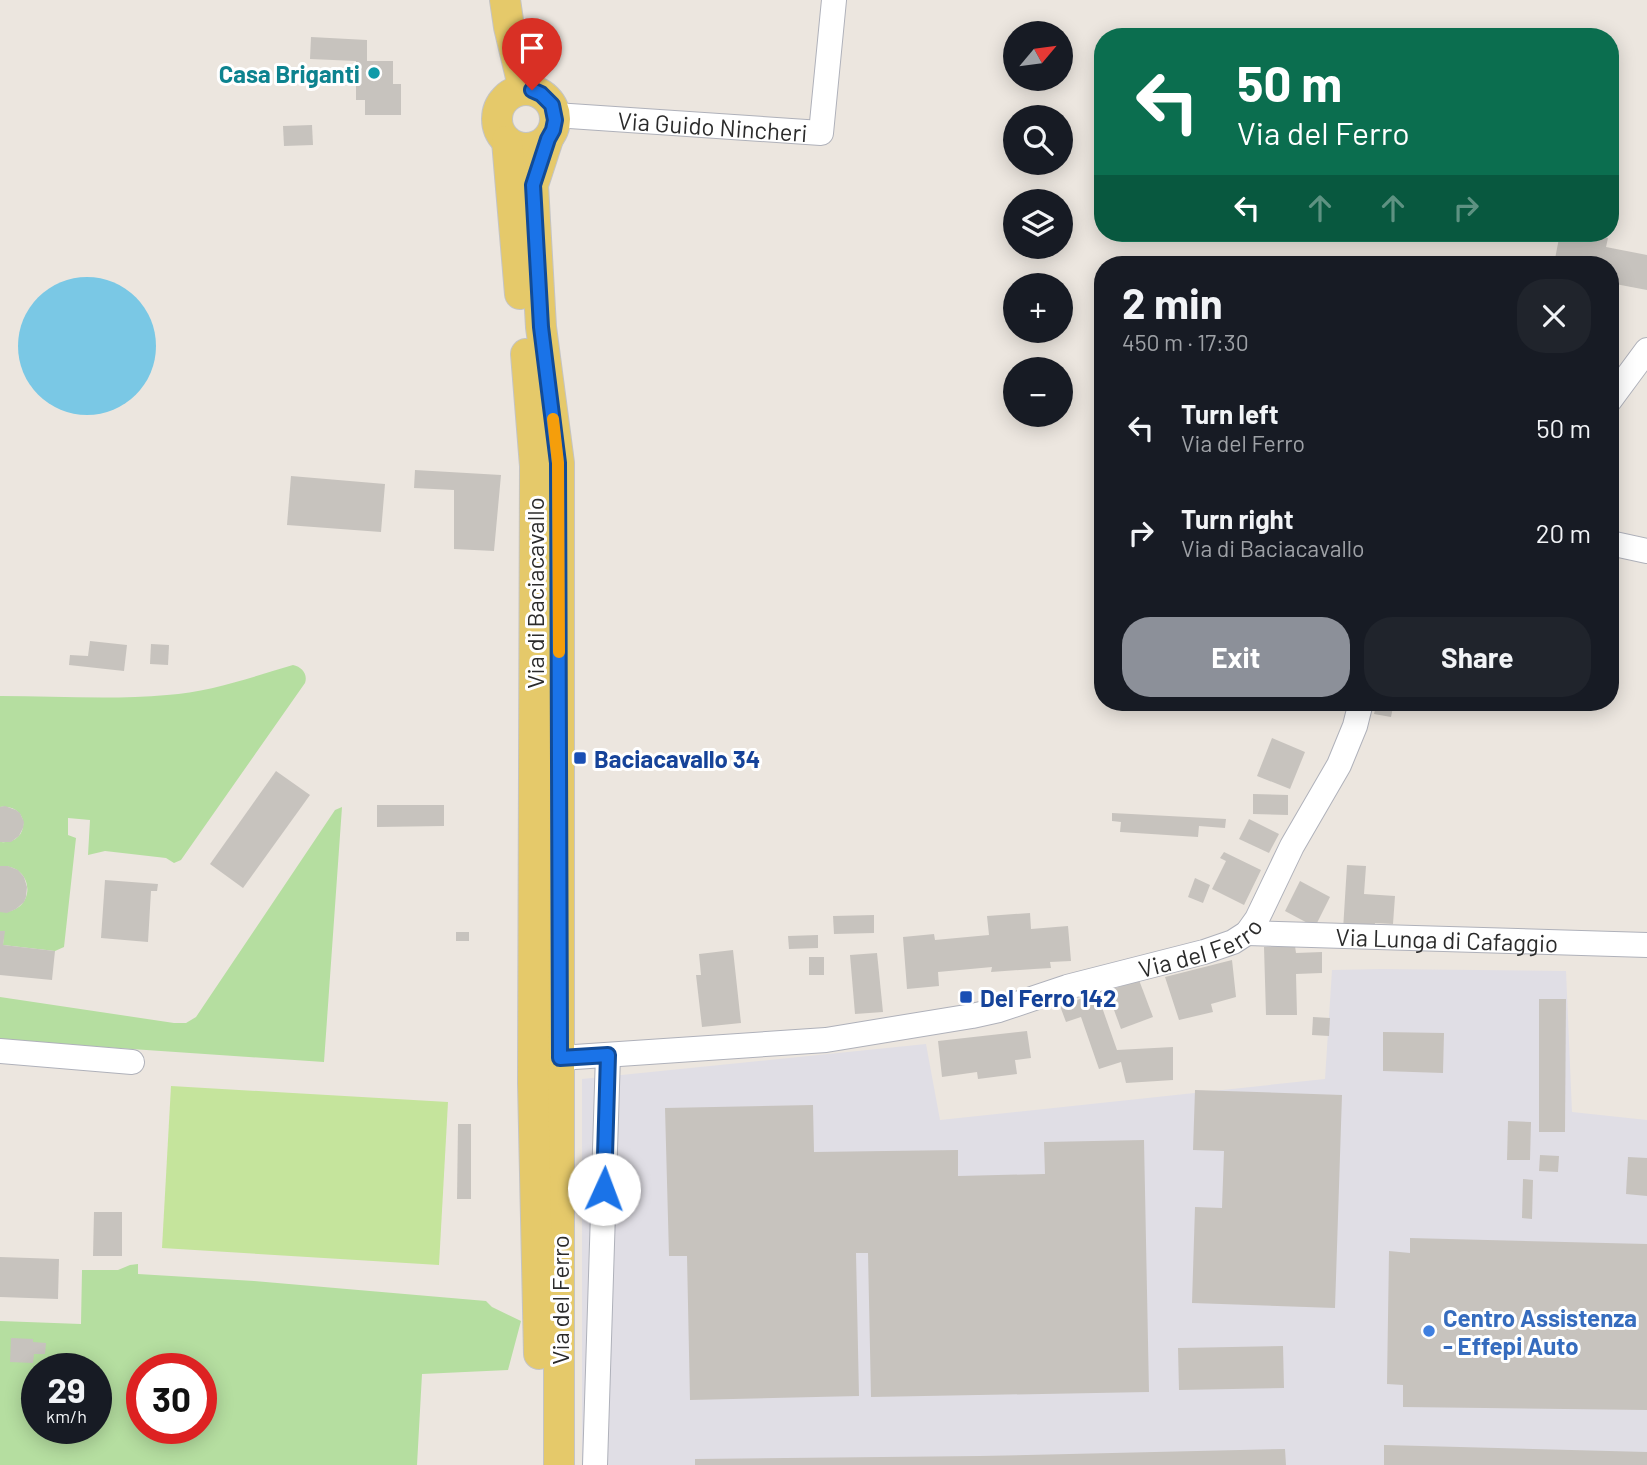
<!DOCTYPE html>
<html lang="en">
<head>
<meta charset="utf-8">
<style>
  body { margin:0; font-family:Barlow,sans-serif; background:#20242c; color:#f1f3f6; height:100vh; display:flex; flex-direction:column; font-size:26px; white-space:nowrap }
  * { box-sizing:border-box; margin:0 }
  p { font-size:23px; color:#9ea1a6 }
  .icon { flex:none; width:38px; height:38px; fill:none; stroke:currentColor; stroke-width:2; stroke-linecap:round; stroke-linejoin:round }
  .map { position:relative; flex:1; overflow:hidden }
  .drawer { position:absolute; left:1094px; top:256px; width:525px; height:455px; display:flex; flex-direction:column; background:#171b24; border-radius:28px; box-shadow:0 4px 18px #0003 }
  .drawer>* { flex:none }
  .guide { position:absolute; left:1094px; top:28px; width:525px; height:214px; border-radius:28px; box-shadow:0 4px 18px #0003; background:#0b6e4f; color:#fff; overflow:hidden }
  .needle { width:46px; rotate:61deg }
  .tools { position:absolute; left:1003px; top:21px; display:grid; gap:14px }
  .tools a { display:grid; place-items:center; width:70px; height:70px; border-radius:50%; background:#171b24; box-shadow:0 4px 18px #0003; font-size:35px }
  .speed { position:absolute; left:21px; top:1353px; display:flex; gap:14px; font-size:35px; font-weight:700; text-align:center }
  .speed>* { display:grid; place-content:center; width:91px; height:91px; border-radius:50%; background:#171b24; box-shadow:0 4px 18px #0003; line-height:1 }
  .speed small { font-size:18px; font-weight:400 }
  .speed .limit { border:10px solid #d22; background:#fff; color:#111 }
  .pin { position:absolute; display:grid; place-items:center; width:60px; height:60px; color:#fff; margin:-72px -30px; border-radius:50% 50% 50% 0; rotate:-45deg; box-shadow:0 0 7px #0007 }
  .pin .icon { rotate:45deg }
  .me { position:absolute; width:77px; margin:-38px; rotate:2deg; stroke-linejoin:round; filter:drop-shadow(0 0 5px #0008) }
  .turn { display:flex; align-items:center; gap:24px; height:147px; padding:0 28px; font-size:32px }
  .turn .icon { width:91px; height:91px; stroke-width:2.5 }
  .turn b { display:block; font-size:49px; line-height:60px }
  .lanes { display:flex; align-items:center; height:66px; padding:0 28px; background:#0003; justify-content:center; gap:35px; direction:ltr }
  .lanes .off { opacity:.35 }
  .round { display:grid; place-items:center; flex:none; width:74px; height:74px; border-radius:28px; background:#20242c }
  .head { display:flex; align-items:center; justify-content:space-between; height:119px; padding:0 28px }
  h1 { font-size:42px; font-weight:700; line-height:52px }
  .primary-button { display:flex; gap:14px; margin-top:auto; padding:14px 28px }
  .primary-button a { flex:1; height:80px; border-radius:28px; background:#8c9099; color:#fff; font-size:28px; font-weight:700; line-height:80px; text-align:center }
  .primary-button a+a { background:#20242c; color:#f1f3f6 }
  ul { padding:0; list-style:none }
  li { display:flex; align-items:center; gap:21px; height:105px; padding:0 28px }
  li div { flex:1 }
  li b { display:block; font-size:26px }
  li em { font-style:normal }
  .map>svg:first-child { display:block }
</style>
</head>
<body>
<div class="map">
<svg width="1647" height="1465" viewBox="0 0 1647 1465">
  <rect width="100%" height="100%" fill="#ece6df"/>
  <path fill="#e0dee5" d="M 1381,969 L 1566,971 L 1572,1112 L 1647,1120 L 1647,1465 L 582,1465 L 582,1079 L 926,1044 L 940,1120 L 1325,1079 L 1332,970 Z"/>
  <g fill="#b5dea0" fill-rule="evenodd">
    <path d="M 293,665 C 302,667 308,674 305,683 L 181,860 L 174,863 L 166,858 L 105,851 L 88,855 L 90,820 L 68,818 L 68,835 L 76,838 L 64,947 L 55,951 L 3,945 L 4,931 L 0,931 L 0,912 C 37,914 36,864 0,866 L 0,842 C 31,845 31,803 0,807 L 0,696 C 55,696 112,700 167,695 C 210,692 252,677 293,665 Z"/>
    <path d="M 342,807 L 324,1062 L 0,1040 L 0,997 L 174,1023 L 186,1023 L 196,1017 L 335,810 Z"/>
    <path d="M 138,1264 L 138,1274 L 254,1281 L 486,1301 L 492,1307 L 521,1321 L 508,1370 L 422,1374 L 417,1465 L 0,1465 L 0,1321 L 81,1324 L 82,1270 L 118,1270 L 130,1265 ZM 37,1368 L 96,1368 L 96,1428 L 37,1428 ZM 142,1368 L 201,1368 L 201,1428 L 142,1428 Z"/>
  </g>
  <path fill="#c5e49c" d="M 171,1086 L 448,1102 L 439,1265 L 162,1248 Z"/>
  <circle fill="#7ac8e5" cx="87" cy="346" r="69"/>
  <g fill="#c7c3be">
    <path d="M 311,37 L 367,40 L 367,61 L 393,61 L 393,84 L 401,84 L 401,115 L 365,115 L 365,100 L 356,100 L 356,61 L 310,59 Z"/>
    <path d="M 312,125 L 313,145 L 284,146 L 283,126 Z"/>
    <path d="M 1560,233 L 1582,233 L 1608,238 L 1606,247 L 1647,255 L 1647,290 L 1610,283 L 1610,264 L 1554,264 Z"/>
    <path d="M 415,470 L 501,475 L 494,551 L 454,549 L 454,490 L 414,488 Z"/>
    <path d="M 291,476 L 385,484 L 381,532 L 287,525 Z"/>
    <path d="M 90,641 L 127,645 L 124,671 L 69,665 L 70,655 L 88,656 Z"/>
    <path d="M 151,644 L 169,645 L 168,665 L 150,664 Z"/>
    <path d="M 1377,702 L 1394,702 L 1391,717 L 1374,714 Z"/>
    <path d="M 1272,738 L 1305,752 L 1290,789 L 1257,776 Z"/>
    <path d="M 276,771 L 310,795 L 243,888 L 210,864 Z"/>
    <path d="M 1253,794 L 1288,795 L 1288,815 L 1253,814 Z"/>
    <path d="M 377,805 L 444,805 L 444,826 L 377,827 Z"/>
    <path d="M 5,806 L 16,810 L 20,813 L 24,822 L 23,828 L 19,836 L 11,842 L 0,842 L 0,807 Z"/>
    <path d="M 1112,813 L 1226,819 L 1225,828 L 1199,826 L 1198,837 L 1120,832 L 1121,822 L 1112,821 Z"/>
    <path d="M 1249,819 L 1279,834 L 1269,853 L 1239,839 Z"/>
    <path d="M 1224,852 L 1261,870 L 1244,905 L 1212,889 L 1226,861 L 1220,858 Z"/>
    <path d="M 1347,865 L 1366,866 L 1364,894 L 1395,896 L 1393,924 L 1375,923 L 1374,931 L 1343,930 Z"/>
    <path d="M 0,866 L 8,866 L 18,870 L 24,877 L 27,887 L 26,897 L 24,902 L 16,909 L 7,913 L 0,912 Z"/>
    <path d="M 1195,878 L 1210,885 L 1203,903 L 1188,897 Z"/>
    <path d="M 105,880 L 158,884 L 157,891 L 151,891 L 148,942 L 101,938 Z"/>
    <path d="M 1300,881 L 1330,897 L 1315,927 L 1285,911 Z"/>
    <path d="M 1030,913 L 1031,929 L 1068,926 L 1071,961 L 1050,962 L 1051,968 L 1034,969 L 991,972 L 992,967 L 938,972 L 939,986 L 907,989 L 903,937 L 934,934 L 935,940 L 989,935 L 987,916 Z"/>
    <path d="M 874,915 L 874,933 L 834,934 L 833,916 Z"/>
    <path d="M 0,931 L 5,931 L 3,945 L 55,951 L 52,980 L 0,975 Z"/>
    <rect x="456" y="932" width="13" height="9"/>
    <path d="M 818,935 L 818,948 L 789,949 L 788,936 Z"/>
    <path d="M 1295,946 L 1296,953 L 1322,952 L 1322,973 L 1296,974 L 1297,1015 L 1266,1015 L 1264,947 Z"/>
    <path d="M 733,950 L 741,1023 L 702,1027 L 696,975 L 701,975 L 699,954 Z"/>
    <path d="M 877,953 L 883,1012 L 855,1014 L 850,955 Z"/>
    <rect x="809" y="957" width="15" height="18"/>
    <path d="M 1232,960 L 1236,997 L 1211,1004 L 1213,1012 L 1179,1020 L 1165,977 Z"/>
    <path d="M 1139,980 L 1153,1017 L 1121,1029 L 1107,991 Z"/>
    <path d="M 1097,993 L 1117,1050 L 1173,1047 L 1173,1080 L 1126,1083 L 1121,1062 L 1099,1069 L 1081,1017 L 1066,1022 L 1060,1006 Z"/>
    <path d="M 1539,999 L 1566,999 L 1565,1132 L 1539,1132 Z"/>
    <path d="M 1313,1017 L 1330,1018 L 1329,1036 L 1312,1035 Z"/>
    <path d="M 1027,1031 L 1031,1058 L 1015,1060 L 1017,1074 L 978,1079 L 977,1072 L 942,1077 L 938,1041 Z"/>
    <path d="M 1383,1032 L 1444,1033 L 1443,1073 L 1383,1071 Z"/>
    <path d="M 1195,1090 L 1342,1095 L 1335,1308 L 1192,1303 L 1195,1207 L 1222,1208 L 1224,1151 L 1193,1150 Z"/>
    <path d="M 813,1105 L 814,1152 L 958,1150 L 958,1176 L 1045,1174 L 1044,1142 L 1144,1140 L 1149,1392 L 871,1397 L 868,1253 L 856,1253 L 859,1396 L 690,1400 L 687,1256 L 669,1256 L 665,1108 Z"/>
    <path d="M 1508,1121 L 1531,1122 L 1530,1160 L 1507,1160 Z"/>
    <path d="M 458,1124 L 471,1124 L 471,1199 L 457,1199 Z"/>
    <path d="M 1540,1155 L 1559,1156 L 1558,1172 L 1539,1171 Z"/>
    <path d="M 1628,1157 L 1647,1158 L 1647,1196 L 1626,1194 Z"/>
    <path d="M 1523,1179 L 1533,1180 L 1532,1219 L 1522,1218 Z"/>
    <path d="M 94,1212 L 122,1212 L 122,1256 L 93,1256 Z"/>
    <path d="M 1410,1238 L 1647,1244 L 1647,1410 L 1403,1407 L 1403,1385 L 1387,1384 L 1389,1251 L 1410,1253 Z"/>
    <path d="M 0,1257 L 59,1259 L 58,1299 L 0,1297 Z"/>
    <path d="M 11,1338 L 33,1339 L 33,1342 L 46,1343 L 45,1354 L 34,1354 L 33,1363 L 10,1362 Z"/>
    <path d="M 1283,1346 L 1284,1388 L 1179,1390 L 1178,1348 Z"/>
    <path d="M 1384,1445 L 1647,1452 L 1647,1465 L 1384,1465 Z"/>
    <path d="M 1285,1449 L 1286,1465 L 695,1465 L 695,1459 L 980,1456 Z"/>
  </g>
  <g fill="none" stroke-linecap="round" stroke-linejoin="round">
    <defs>
      <g id="minor">
        <path id="s1" d="M 555,115 L 821,133 L 834,0"/>
        <path d="M 1610,400 L 1647,350"/>
        <path d="M 1610,543 L 1647,551"/>
        <path id="s2" d="M 1247,933 L 1647,945"/>
        <path d="M 0,1051 L 132,1062"/>
        <path id="s3" d="M 560,1058 L 826,1040 L 972,1016 L 999,1010 L 1067,987 L 1204,952 L 1233,942 L 1247,933 L 1257,919 L 1292,846 L 1339,765 L 1355,726 L 1361,702"/>
        <path d="M 595,1465 L 608,1055"/>
      </g>
      <g id="major">
        <path d="M 505,0 L 509,27 L 524,90"/>
        <circle cx="526" cy="119" r="29"/>
        <path d="M 548,139 L 533,185 L 541,327 L 559,463 L 559,1465"/>
        <path d="M 507,141 L 520,294"/>
        <path d="M 526,354 L 535,466 L 533,1083 L 539,1354"/>
      </g>
    </defs>
    <use href="#minor" stroke="#afb1ba" stroke-width="26"/>
    <use href="#major" stroke="#c4c4c4" stroke-width="32"/>
    <use href="#minor" stroke="#fff" stroke-width="24"/>
    <use href="#major" stroke="#e5c96a" stroke-width="30"/>
  </g>
  <g fill="none" stroke-linecap="round" stroke-linejoin="round">
    <defs>
      <path id="route" d="M 532,90 L 541,94 L 552,105 L 555,120 L 553,130 L 548,139 L 533,185 L 541,327 L 558,463 L 560,1058 L 608,1055 L 604,1189"/>
    </defs>
    <use href="#route" stroke="#114b97" stroke-width="18"/>
    <use href="#route" stroke="#1a73e8" stroke-width="12"/>
    <path stroke="#f59e0b" stroke-width="12" d="M 553,419 L 558,463 L 559,652"/>
  </g>
  <circle fill="#0f9aa8" stroke="#fff" stroke-width="2.5" cx="374" cy="73" r="7"/>
  <g fill="#1a4fb4" stroke="#fff" stroke-width="2.5">
    <rect x="573" y="751" width="14" height="14" rx="3.5"/>
    <rect x="959" y="990" width="14" height="14" rx="3.5"/>
  </g>
  <circle fill="#3f7fe0" stroke="#fff" stroke-width="2.5" cx="1429" cy="1331" r="7"/>
  <g text-anchor="middle" dominant-baseline="central" stroke-width="6" stroke-linejoin="round" paint-order="stroke">
    <g font-size="24" font-weight="bold" fill="#0d838f" stroke="#fff" text-anchor="end">
      <text x="360" y="73">Casa Briganti</text>
    </g>
    <g font-size="24" fill="#2b2b2b" stroke="#fff">
      <text stroke="none"><textPath href="#s1" startOffset="158">Via Guido Nincheri</textPath></text>
      <text transform="translate(534 593) rotate(-90)">Via di Baciacavallo</text>
      <text stroke="none"><textPath href="#s2" startOffset="200">Via Lunga di Cafaggio</textPath></text>
      <text stroke="none"><textPath href="#s3" startOffset="653">Via del Ferro</textPath></text>
      <text transform="translate(559 1300) rotate(-90)">Via del Ferro</text>
    </g>
    <g font-size="24" font-weight="bold" fill="#164399" stroke="#fff" text-anchor="start">
      <text x="594" y="758">Baciacavallo 34</text>
      <text x="980" y="997">Del Ferro 142</text>
    </g>
    <g font-size="24" font-weight="bold" fill="#366cbe" stroke="#fff" text-anchor="start">
      <text x="1443" y="1317">Centro Assistenza<tspan x="1443" dy="28">- Effepi Auto</tspan></text>
    </g>
  </g>
</svg>
<div class="tools">
<a><svg class="needle" viewBox="-14 -14 28 28"><path d="M0-13l5 13h-10z" fill="#e53935"/><path d="M0 13l5-13h-10z" fill="#9ea1a6"/></svg></a>
<a><svg class="icon" aria-label="search" viewBox="0 0 24 24"><circle cx="10" cy="10" r="6"/><path d="M15 15l6 6"/></svg></a>
<a><svg class="icon" aria-label="layers" viewBox="0 0 24 24"><path d="M12 4l9 5-9 5-9-5zM3 14l9 5 9-5"/></svg></a>
<a>+</a>
<a>−</a>
</div>
<div class="speed"><div>29<small>km/h</small></div><div class="limit">30</div></div>
<div class="pin" style="left:532px;top:90px;background:#d93025"><svg class="icon" aria-label="arrive" viewBox="0 0 24 24"><path d="M6 21V4h12l-3 4 3 4H6"/></svg></div>
<svg class="me" style="left:604px;top:1189px" viewBox="-20 -20 40 40"><circle r="19" fill="#fff"/><path d="M0-13L10 11 0 6-10 11z" fill="#1a73e8"/></svg>
<div class="guide">
<div class="turn"><svg class="icon" aria-label="left" viewBox="0 0 24 24"><path d="M17 20v-9H6M10 6l-5 5 5 5"/></svg><div><b>50 m</b>Via del Ferro</div></div>
<div class="lanes"><svg class="icon" aria-label="left" viewBox="0 0 24 24"><path d="M17 20v-9H6M10 6l-5 5 5 5"/></svg><svg class="icon off" aria-label="ahead" viewBox="0 0 24 24"><path d="M12 20V5M6 11l6-6 6 6"/></svg><svg class="icon off" aria-label="ahead" viewBox="0 0 24 24"><path d="M12 20V5M6 11l6-6 6 6"/></svg><svg class="icon off" aria-label="right" viewBox="0 0 24 24"><path d="M7 20v-9h11M14 6l5 5-5 5"/></svg></div>
</div>
<section class="drawer">
<div class="head"><div><h1>2 min</h1><p>450 m · 17:30</p></div><a class="round"><svg class="icon" aria-label="close" viewBox="0 0 24 24"><path d="M6 6l12 12M18 6L6 18"/></svg></a></div>
<ul>
<li><svg class="icon" aria-label="left" viewBox="0 0 24 24"><path d="M17 20v-9H6M10 6l-5 5 5 5"/></svg><div><b>Turn left</b><p>Via del Ferro</p></div><em>50 m</em></li>
<li><svg class="icon" aria-label="right" viewBox="0 0 24 24"><path d="M7 20v-9h11M14 6l5 5-5 5"/></svg><div><b>Turn right</b><p>Via di Baciacavallo</p></div><em>20 m</em></li>
</ul>
<div class="primary-button"><a>Exit</a><a>Share</a></div>
</section>
</div>
</body>
</html>
